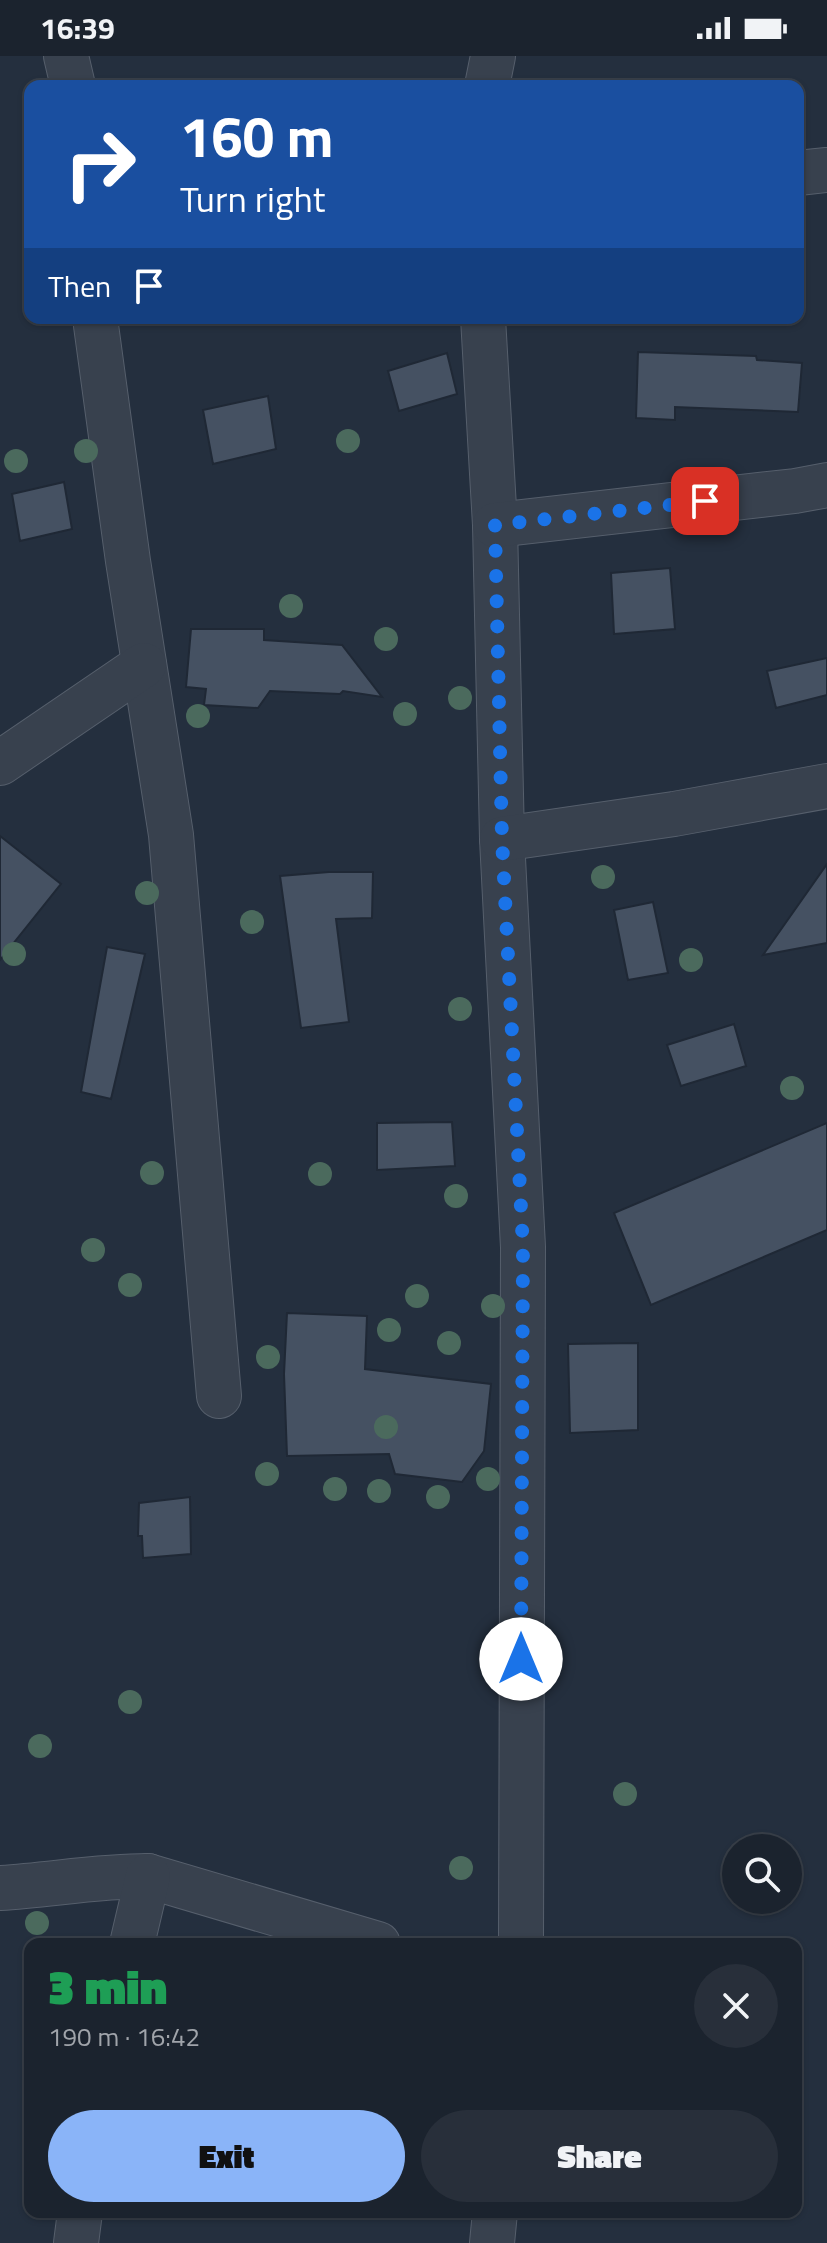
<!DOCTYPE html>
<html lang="en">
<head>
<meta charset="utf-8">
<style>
  body { margin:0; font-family:"Titillium Web",sans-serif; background:#282f3a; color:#f1f3f6; height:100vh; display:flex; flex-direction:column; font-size:30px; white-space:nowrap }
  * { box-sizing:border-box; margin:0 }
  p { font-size:26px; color:#a0a4aa }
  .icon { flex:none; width:44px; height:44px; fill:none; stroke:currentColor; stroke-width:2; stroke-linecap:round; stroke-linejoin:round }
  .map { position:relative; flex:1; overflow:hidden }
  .drawer { position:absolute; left:24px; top:1882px; width:778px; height:280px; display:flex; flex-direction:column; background:#1b232e; border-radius:16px; box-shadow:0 2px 6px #0004,0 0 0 2px #39404a }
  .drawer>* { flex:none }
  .top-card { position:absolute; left:24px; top:24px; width:780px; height:244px; border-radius:16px; box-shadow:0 2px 6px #0004,0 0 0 2px #39404a; background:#1a4fa0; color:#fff; overflow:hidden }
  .fabs { position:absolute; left:722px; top:1778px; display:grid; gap:16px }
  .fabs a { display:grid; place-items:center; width:80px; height:80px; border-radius:50%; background:#1b232e; box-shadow:0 2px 6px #0004,0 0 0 2px #39404a; font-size:40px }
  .pin { position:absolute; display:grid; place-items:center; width:68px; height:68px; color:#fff; margin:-34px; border-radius:16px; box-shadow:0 4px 12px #0006 }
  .me { position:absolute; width:88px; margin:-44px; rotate:0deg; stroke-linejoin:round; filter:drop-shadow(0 0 6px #0008) }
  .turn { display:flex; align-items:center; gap:28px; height:168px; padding:0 24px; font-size:36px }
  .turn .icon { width:104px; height:104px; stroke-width:2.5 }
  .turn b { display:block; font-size:56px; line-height:68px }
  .then { display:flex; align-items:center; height:76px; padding:0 24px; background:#0003; gap:16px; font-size:30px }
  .round { display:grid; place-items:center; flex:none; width:84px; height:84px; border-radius:42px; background:#282f3a }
  .head { display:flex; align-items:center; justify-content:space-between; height:136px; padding:0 24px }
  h1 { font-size:48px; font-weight:800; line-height:60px; color:#1e9e55 }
  .button { display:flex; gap:16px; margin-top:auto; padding:16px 24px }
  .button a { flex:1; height:92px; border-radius:48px; background:#8ab4f8; color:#111; font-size:32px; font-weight:800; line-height:92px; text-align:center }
  .button a+a { background:#282f3a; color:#f1f3f6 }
  .status { display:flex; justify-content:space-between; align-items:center; height:56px; padding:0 40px; background:#1b232e; direction:ltr }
  .status svg { height:22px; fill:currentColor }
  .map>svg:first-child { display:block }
</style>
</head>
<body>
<div class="status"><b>16:39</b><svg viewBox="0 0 49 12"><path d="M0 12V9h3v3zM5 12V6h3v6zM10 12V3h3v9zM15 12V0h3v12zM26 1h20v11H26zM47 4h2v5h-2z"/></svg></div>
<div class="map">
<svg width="827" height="2187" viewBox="0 0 827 2187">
  <rect width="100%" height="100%" fill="#242f3e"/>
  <g fill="#455162" stroke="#1f2835" stroke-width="2">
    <path d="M 638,296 L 756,300 L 757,304 L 802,307 L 798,356 L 675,351 L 675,364 L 636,362 Z"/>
    <path d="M 447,297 L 457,338 L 399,355 L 388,315 Z"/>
    <path d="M 268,340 L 276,393 L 213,408 L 203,354 Z"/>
    <path d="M 64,426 L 72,473 L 20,485 L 12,438 Z"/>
    <path d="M 670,512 L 675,573 L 614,578 L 611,517 Z"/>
    <path d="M 191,573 L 264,573 L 264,584 L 342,589 L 382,641 L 343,635 L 340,638 L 270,635 L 258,652 L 204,649 L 206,633 L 186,631 Z"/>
    <path d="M 827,602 L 827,639 L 776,652 L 767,615 Z"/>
    <path d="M 0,780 L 61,828 L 0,904 Z"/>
    <path d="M 827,808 L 827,887 L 763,899 Z"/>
    <path d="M 329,816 L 373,816 L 372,862 L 336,863 L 349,966 L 301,972 L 280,820 Z"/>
    <path d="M 653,846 L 668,917 L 628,924 L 614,854 Z"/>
    <path d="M 107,891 L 145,898 L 111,1043 L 81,1036 Z"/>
    <path d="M 734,968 L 746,1010 L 681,1030 L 667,989 Z"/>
    <path d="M 452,1066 L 455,1110 L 377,1114 L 377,1067 Z"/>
    <path d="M 827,1067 L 827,1174 L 651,1249 L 614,1157 Z"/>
    <path d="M 287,1257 L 367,1260 L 365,1313 L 491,1328 L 484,1395 L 462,1426 L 395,1418 L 389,1398 L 287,1400 L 284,1318 Z"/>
    <path d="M 638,1287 L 638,1374 L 570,1377 L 568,1288 Z"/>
    <path d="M 190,1441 L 191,1498 L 143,1502 L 142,1480 L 138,1480 L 139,1447 Z"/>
  </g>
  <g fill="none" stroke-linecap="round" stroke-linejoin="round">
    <defs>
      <g id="minor">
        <path d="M 66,0 L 73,30"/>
        <path d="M 487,30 L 493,0"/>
        <path d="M 798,117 L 827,114"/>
        <path d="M 95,262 L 128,505 L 171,779 L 219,1340"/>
        <path d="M 483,262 L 495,469 L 502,783 L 523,1191 L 521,1888"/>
        <path d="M 495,469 L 795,435 L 827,429"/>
        <path d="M 0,707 L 144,609"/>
        <path d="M 502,783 L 674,758 L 827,730"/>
        <path d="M 0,1832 C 49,1829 98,1820 148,1820 L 378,1888"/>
        <path d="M 132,1888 L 148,1820"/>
        <path d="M 76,2187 L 80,2156"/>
        <path d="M 492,2187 L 495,2156"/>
      </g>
    </defs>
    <use href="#minor" stroke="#565f6c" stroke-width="46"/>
    <use href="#minor" stroke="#38414e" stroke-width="44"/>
  </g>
  <g fill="#4b6a5d">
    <circle cx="348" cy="385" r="12"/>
    <circle cx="86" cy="395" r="12"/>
    <circle cx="16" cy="405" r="12"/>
    <circle cx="291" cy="550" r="12"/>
    <circle cx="386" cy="583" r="12"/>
    <circle cx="460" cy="642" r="12"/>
    <circle cx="405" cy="658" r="12"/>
    <circle cx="198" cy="660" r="12"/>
    <circle cx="603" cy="821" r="12"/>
    <circle cx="147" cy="837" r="12"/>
    <circle cx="252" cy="866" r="12"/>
    <circle cx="14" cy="898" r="12"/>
    <circle cx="691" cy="904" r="12"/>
    <circle cx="460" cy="953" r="12"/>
    <circle cx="792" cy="1032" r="12"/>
    <circle cx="152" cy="1117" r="12"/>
    <circle cx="320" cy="1118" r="12"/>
    <circle cx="456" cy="1140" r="12"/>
    <circle cx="93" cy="1194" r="12"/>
    <circle cx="130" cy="1229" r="12"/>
    <circle cx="417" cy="1240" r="12"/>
    <circle cx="493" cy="1250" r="12"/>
    <circle cx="389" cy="1274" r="12"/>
    <circle cx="449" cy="1287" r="12"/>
    <circle cx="268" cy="1301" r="12"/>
    <circle cx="386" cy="1371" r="12"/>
    <circle cx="267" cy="1418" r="12"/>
    <circle cx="488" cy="1423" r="12"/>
    <circle cx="335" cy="1433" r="12"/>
    <circle cx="379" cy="1435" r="12"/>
    <circle cx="438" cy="1441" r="12"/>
    <circle cx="130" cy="1646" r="12"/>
    <circle cx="40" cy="1690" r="12"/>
    <circle cx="625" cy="1738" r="12"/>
    <circle cx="461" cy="1812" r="12"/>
    <circle cx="37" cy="1867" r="12"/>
  </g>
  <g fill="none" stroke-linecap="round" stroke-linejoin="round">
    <path stroke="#1a73e8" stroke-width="14" stroke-dasharray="0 25.2" d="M 521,1603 L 523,1191 L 502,783 L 495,469 L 705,445"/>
  </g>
</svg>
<div class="fabs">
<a><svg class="icon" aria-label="search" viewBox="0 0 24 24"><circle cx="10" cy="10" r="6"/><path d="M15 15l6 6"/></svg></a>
</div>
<div class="pin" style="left:705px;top:445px;background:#d93025"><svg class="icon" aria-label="arrive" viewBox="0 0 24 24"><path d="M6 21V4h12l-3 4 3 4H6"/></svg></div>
<svg class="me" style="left:521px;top:1603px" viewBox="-20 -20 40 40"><circle r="19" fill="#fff"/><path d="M0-13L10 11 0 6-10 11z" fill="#1a73e8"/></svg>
<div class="top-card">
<div class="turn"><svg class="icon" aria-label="right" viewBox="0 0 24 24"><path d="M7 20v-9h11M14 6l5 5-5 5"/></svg><div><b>160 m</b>Turn right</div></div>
<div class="then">Then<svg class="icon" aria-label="arrive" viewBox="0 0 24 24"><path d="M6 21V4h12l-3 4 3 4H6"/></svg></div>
</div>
<section class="drawer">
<div class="head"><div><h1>3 min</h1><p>190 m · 16:42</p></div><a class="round"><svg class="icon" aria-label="close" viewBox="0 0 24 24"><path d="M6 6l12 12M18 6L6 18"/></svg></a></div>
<div class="button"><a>Exit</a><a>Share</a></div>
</section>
</div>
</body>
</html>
